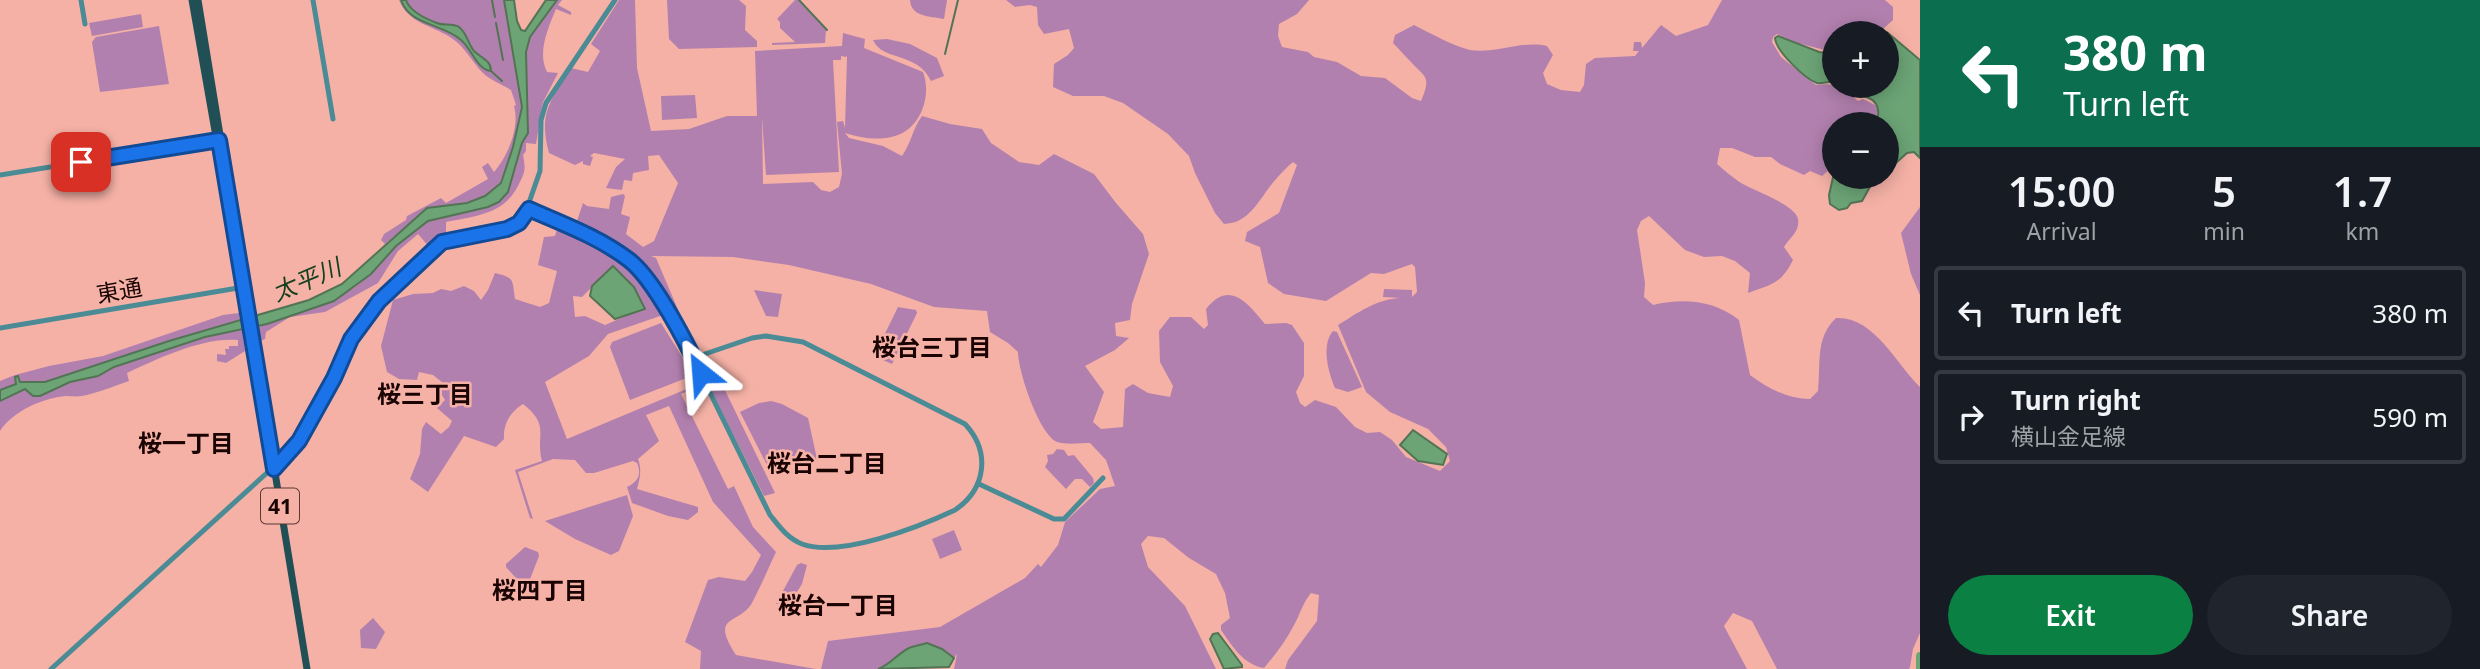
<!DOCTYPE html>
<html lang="en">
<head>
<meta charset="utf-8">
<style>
  body { margin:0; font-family:"Noto Sans","Noto Sans JP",sans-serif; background:#20242c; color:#f1f3f6; height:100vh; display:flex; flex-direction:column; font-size:26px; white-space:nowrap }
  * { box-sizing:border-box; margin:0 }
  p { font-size:23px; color:#9ea1a6 }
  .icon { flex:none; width:38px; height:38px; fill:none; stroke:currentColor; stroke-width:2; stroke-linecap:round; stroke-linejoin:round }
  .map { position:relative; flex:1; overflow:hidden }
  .panel { display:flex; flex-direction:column; background:#171b24; width:560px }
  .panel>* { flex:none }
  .banner { background:#0b6e4f; color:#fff; overflow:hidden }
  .buttons { position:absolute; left:1822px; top:21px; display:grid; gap:14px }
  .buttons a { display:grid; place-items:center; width:77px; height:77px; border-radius:50%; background:#171b24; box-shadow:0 4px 18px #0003; font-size:35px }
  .pin { position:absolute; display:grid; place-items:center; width:60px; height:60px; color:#fff; margin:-30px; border-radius:14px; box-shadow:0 4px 10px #0006 }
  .me { position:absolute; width:77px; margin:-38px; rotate:332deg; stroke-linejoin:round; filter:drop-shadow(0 0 5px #0008) }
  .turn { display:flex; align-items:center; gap:24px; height:147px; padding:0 28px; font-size:32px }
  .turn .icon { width:91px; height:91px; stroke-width:2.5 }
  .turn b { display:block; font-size:49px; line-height:60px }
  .eta { display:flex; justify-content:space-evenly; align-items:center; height:119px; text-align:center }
  .eta b { font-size:42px; font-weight:600; line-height:49px }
  .cta { display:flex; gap:14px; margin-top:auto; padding:14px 28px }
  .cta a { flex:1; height:80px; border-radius:42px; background:#0b8043; color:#fff; font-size:28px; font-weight:600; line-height:80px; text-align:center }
  .cta a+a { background:#20242c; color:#f1f3f6 }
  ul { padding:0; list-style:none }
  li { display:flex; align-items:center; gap:21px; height:94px; margin:0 14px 10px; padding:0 14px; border:4px solid #363941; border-radius:7px }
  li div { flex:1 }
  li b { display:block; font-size:26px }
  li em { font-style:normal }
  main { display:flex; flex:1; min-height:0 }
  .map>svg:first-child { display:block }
</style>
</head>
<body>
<main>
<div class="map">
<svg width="1920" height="669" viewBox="0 0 1920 669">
  <rect width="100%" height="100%" fill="#f5b1a6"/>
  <g fill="#b280ae" fill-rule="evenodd">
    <path d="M 399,0 L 504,0 L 522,107 L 513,147 L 501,183 L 485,197 L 467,203 L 427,208 L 385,244 L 381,240 L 384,234 L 406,220 L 407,216 L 441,198 L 446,203 L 488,179 L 482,167 L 488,163 L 494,172 C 508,156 520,127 514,106 L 516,105 L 511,90 C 503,85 490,80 483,73 C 471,61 465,46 450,37 C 431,25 408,23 399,0 Z"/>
    <path d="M 557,0 L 562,0 L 558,5 L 571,12 L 571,15 L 556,9 C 548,28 537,53 547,72 L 558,73 L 543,102 L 536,144 L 526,143 L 526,151 L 523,155 C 526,171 525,172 518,186 C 503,215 475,216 446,222 L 446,238 L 430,248 L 418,234 L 398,251 L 378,283 L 325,312 L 290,317 L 266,332 L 265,339 L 260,341 L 259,326 L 354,288 L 371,274 L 396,246 L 428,221 L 488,207 L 499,202 L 508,192 L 524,138 L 528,132 L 526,52 L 530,36 Z"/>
    <path d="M 619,0 L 635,0 L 637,68 L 651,131 L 689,129 L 727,116 L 757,116 L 755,51 L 842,46 L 843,33 L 865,39 L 864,48 L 923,72 C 932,95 921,129 895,136 C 878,141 861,138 845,133 L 849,138 L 883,146 L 902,156 C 912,141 912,130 922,116 L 950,124 L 982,129 L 991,143 L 1019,162 L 1039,165 L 1054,154 L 1094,174 L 1116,203 L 1143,234 L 1149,254 L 1132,304 L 1130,320 L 1115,323 L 1116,336 L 1129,338 L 1115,350 L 1085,366 L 1104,392 L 1093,422 L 1101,429 L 1123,427 L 1125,389 L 1133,384 L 1148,393 L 1170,397 L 1173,386 L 1160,362 L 1159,331 L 1170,317 L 1191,317 L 1204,329 L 1208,325 L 1206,309 C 1229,279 1248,303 1265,324 L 1286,323 L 1292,325 L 1304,343 L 1304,376 L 1296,392 L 1300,403 L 1305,407 L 1315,400 L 1336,407 L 1355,427 L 1367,433 L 1380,432 L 1392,440 L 1406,457 L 1440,471 L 1450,461 L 1446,447 L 1428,429 L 1390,412 L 1366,392 L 1338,325 C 1358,313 1376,299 1401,298 L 1383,297 L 1384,289 L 1412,290 L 1412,297 L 1417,292 L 1415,267 L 1412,264 L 1384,274 L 1371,273 L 1326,301 L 1284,294 L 1268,283 L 1260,247 L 1245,241 L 1247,232 L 1279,213 L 1297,165 L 1293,162 C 1287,167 1282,172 1277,178 C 1261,195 1251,224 1224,224 L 1215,213 L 1195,173 L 1189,156 L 1168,134 L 1123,103 L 1104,96 L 1073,96 L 1053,87 L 1054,64 L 1068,55 L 1074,48 L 1069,29 L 1044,34 L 1038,25 L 1037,7 L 1030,5 L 1015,7 L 1006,0 L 1309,0 L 1297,14 L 1279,24 L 1278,36 L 1282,47 L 1308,52 L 1314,57 L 1337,62 L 1361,76 L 1385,78 L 1412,98 L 1421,101 C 1432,75 1425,78 1410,61 C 1404,55 1399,49 1393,43 L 1395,35 L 1414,25 C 1430,33 1453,46 1470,50 C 1496,54 1522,40 1547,46 L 1553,55 L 1543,73 L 1547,84 L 1561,90 L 1580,92 L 1584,85 L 1586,64 L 1595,58 L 1635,56 L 1639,51 L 1633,51 L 1634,42 L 1641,42 L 1642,48 L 1661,25 L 1676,36 L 1708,25 L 1722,0 L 1885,0 L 1893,7 L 1893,20 L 1883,29 L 1882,33 L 1834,33 L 1834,41 L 1825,50 L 1797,43 L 1777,34 L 1773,37 L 1772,42 L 1781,57 L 1816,85 C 1836,82 1843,87 1858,101 L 1863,99 L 1875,105 L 1878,111 L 1874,124 L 1834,124 L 1833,166 L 1822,176 L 1810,171 L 1804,175 L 1780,164 L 1771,157 L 1755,157 L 1732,148 L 1720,148 L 1717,164 C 1724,170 1731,176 1738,181 C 1751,190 1795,204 1798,219 C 1800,232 1790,237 1784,247 L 1793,260 C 1781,284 1772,284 1748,293 L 1750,273 L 1735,261 L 1722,256 L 1704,257 L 1685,250 L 1649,216 L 1641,221 L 1637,230 L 1645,283 L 1644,297 L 1653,305 C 1683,298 1714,300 1739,320 L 1750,375 C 1767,388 1788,399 1810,399 L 1818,391 C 1821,363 1815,338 1836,318 C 1874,316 1896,364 1920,387 L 1920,633 L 1913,649 L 1910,667 L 1909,669 L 1777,669 L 1752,621 L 1733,613 L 1724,626 L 1747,669 L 1285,669 L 1288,660 L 1317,621 L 1319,595 L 1311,593 C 1302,604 1300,615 1293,627 C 1285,642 1275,655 1264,668 C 1244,665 1232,646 1221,630 L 1221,625 L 1230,618 L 1225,593 L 1216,574 L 1189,558 L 1164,538 L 1148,536 L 1141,544 L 1148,567 L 1185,606 L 1216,669 L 954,669 L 957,654 L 954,658 L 942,649 L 894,658 L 887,666 L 878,669 L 821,669 L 828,641 L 940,627 L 1025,578 L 1038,564 L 1041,567 L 1058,545 L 1065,522 L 1100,489 L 1115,486 L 1106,460 L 1090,443 C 1081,443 1066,445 1057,442 C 1039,434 1018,371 1018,352 L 1008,343 L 990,332 L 987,311 L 934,307 L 871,284 L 789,265 L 733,257 L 651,256 L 656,258 L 709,382 L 681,394 L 728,489 L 734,486 L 753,527 L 776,552 C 768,569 761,586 752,603 C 739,625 709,614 736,655 L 816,669 L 700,669 L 701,651 L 685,642 L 708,580 L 719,577 L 745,581 L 752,572 L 761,555 L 713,502 L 669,406 L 646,415 L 659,441 L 638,459 C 642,470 640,478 637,489 L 698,507 L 698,512 L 688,520 L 668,516 L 632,503 L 627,487 C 638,482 642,474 637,463 L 633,461 L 594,473 L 586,473 L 575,460 L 553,459 L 518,472 L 533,519 L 530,518 L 515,470 L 542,461 C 535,435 551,426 523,404 C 510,412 503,424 504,439 L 496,447 L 464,436 L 428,492 L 410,479 L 420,454 L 422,429 L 426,422 L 441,434 L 449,427 L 452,421 L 437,408 L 445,400 L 440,392 L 443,383 L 433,375 L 419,372 L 417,380 L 399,379 L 387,372 L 381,346 L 393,300 L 413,294 L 433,293 L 441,289 L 451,291 L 464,286 L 474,291 L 481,300 L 488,290 L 495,273 C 515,278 512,279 515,299 L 540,307 L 549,303 L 557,271 L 538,265 L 544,237 L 555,236 L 561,216 L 577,221 L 583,203 L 587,206 L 609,209 L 611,197 L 623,194 L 625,196 L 621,214 L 630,217 L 626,234 L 643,247 L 654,241 L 678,183 L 659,155 L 648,156 L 649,170 L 633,173 L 632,181 L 624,180 L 622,190 L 606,188 L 616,167 L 625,159 L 594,153 L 590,156 L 593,157 L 590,166 L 583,164 L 583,161 L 575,165 L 549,153 C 538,112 551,101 571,68 L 588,72 L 600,51 L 591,44 ZM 850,52 L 847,56 L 845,128 L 843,121 L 837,122 L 842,174 L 839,187 L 830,192 L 821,190 L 813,182 L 763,184 L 762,117 L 766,175 L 839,172 L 833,60 L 841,60 L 841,56 L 846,57 ZM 613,266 L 645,308 L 605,325 L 585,316 L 575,317 L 573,296 L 582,297 ZM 663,315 L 701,383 L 567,439 L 545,382 L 589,356 L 608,334 Z"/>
    <path d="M 667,0 L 739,0 L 746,6 L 745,30 L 757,41 L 757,47 L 679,49 L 669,39 Z"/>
    <path d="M 795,0 L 798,0 L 826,30 L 825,43 L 772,45 L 772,43 L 795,42 L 780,28 L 780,22 L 777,19 Z"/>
    <path d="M 910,0 L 947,0 L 944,19 C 929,16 911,17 910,0 Z"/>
    <path d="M 141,14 L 143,27 L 92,36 L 89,23 Z"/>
    <path d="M 159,26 L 169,84 L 100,92 L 92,42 L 96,37 Z"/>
    <path d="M 887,39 L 910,44 L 937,58 L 944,76 L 931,81 C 917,51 883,62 873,40 Z"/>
    <path d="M 695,95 L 697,118 L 662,120 L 661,96 Z"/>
    <path d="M 1920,207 L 1920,295 L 1911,274 L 1901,233 Z"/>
    <path d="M 754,290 L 782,294 L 778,317 L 766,316 Z"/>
    <path d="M 898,307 L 916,310 L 917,313 L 892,364 L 874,356 Z"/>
    <path d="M 239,313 L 240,321 L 169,341 L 45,382 L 20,382 L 16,377 L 16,384 L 0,390 L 0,381 L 15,375 L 49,366 L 103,356 L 223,315 Z"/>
    <path d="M 661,323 L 691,371 L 689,377 L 630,400 L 610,347 L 612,342 Z"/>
    <path d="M 242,330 L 245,351 L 226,363 L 217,361 L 217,354 L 226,355 L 225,349 L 229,349 L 229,346 L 238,346 L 238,340 C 203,337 159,358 127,373 L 129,381 C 114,386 98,393 82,396 C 77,397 71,396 66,396 C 43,398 13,411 0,431 L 0,401 L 21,390 L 29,390 L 32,395 L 40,396 L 70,382 L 98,376 L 114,367 L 205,337 Z"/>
    <path d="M 1333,331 L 1337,332 L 1362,387 L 1348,392 L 1335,388 C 1328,372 1321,345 1333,331 Z"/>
    <path d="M 721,382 L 775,493 L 764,496 L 709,386 Z"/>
    <path d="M 771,401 L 782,404 L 808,418 L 817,459 L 770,471 L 740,412 L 759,403 Z"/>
    <path d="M 1057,449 L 1064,450 L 1068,456 L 1074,455 L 1093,478 L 1094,483 L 1090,487 L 1082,479 L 1075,479 L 1066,489 L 1045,467 L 1048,461 L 1047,455 L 1053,454 Z"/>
    <path d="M 627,495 L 633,516 L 619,551 L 611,555 L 575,539 L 545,521 Z"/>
    <path d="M 954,530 L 962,550 L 940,559 L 932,539 Z"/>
    <path d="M 525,547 L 538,552 L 539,556 L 527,587 L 524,587 L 506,567 L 506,564 Z"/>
    <path d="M 801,563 L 807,565 L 802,584 L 790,603 L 776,604 L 797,565 Z"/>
    <path d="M 373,618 L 385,632 L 376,649 L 361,648 L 360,630 Z"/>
  </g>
  <g fill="#6ca476" stroke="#537454" stroke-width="2">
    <path d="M 401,0 L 406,0 C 410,12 426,19 437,23 C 444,26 452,23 459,27 C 467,33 468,44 474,51 C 481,58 491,60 491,71 C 477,70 472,49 461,40 C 442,23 410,26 401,0 Z"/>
    <path d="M 504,0 L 514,0 L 517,21 L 521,30 L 525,31 L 546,0 L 557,0 L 530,37 L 526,52 L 528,133 L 522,143 L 508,192 L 499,202 L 488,207 L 428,221 L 396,246 L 371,274 L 334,301 L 267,324 L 205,337 L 114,367 L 98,376 L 70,382 L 40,396 L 33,396 L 25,389 L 0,401 L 0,390 L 16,384 L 15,377 L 18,376 L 20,382 L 45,382 L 169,341 L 309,300 L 342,284 L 427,208 L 467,203 L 485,196 L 501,183 L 513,147 L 522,107 Z"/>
    <path d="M 1888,33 L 1920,60 L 1920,158 L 1914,152 L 1907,153 L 1887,171 L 1886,124 L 1876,124 C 1882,108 1876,96 1858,96 L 1845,86 L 1886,86 Z"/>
    <path d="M 1778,36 L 1819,52 L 1826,53 L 1834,46 L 1834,82 C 1829,81 1822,84 1817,83 C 1805,79 1776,51 1775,38 Z"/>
    <path d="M 1834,173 L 1834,177 L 1881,177 L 1871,185 L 1862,201 L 1851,203 L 1847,208 L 1839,210 L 1830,204 L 1829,195 Z"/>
    <path d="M 613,266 L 634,287 L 645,309 L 615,319 L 590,296 L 592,286 Z"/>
    <path d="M 1413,430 L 1447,454 L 1443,465 L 1418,461 L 1400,445 Z"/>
    <path d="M 1218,633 L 1242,665 L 1242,667 L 1224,669 L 1210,639 L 1213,634 Z"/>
    <path d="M 927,643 L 942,649 L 954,658 L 949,667 L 878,669 C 890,665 897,654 909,648 C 914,646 921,645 927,643 Z"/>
  </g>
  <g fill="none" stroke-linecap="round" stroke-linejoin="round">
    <g stroke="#537454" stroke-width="2">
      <path d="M 492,0 L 495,17"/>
      <path d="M 799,0 L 827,30"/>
      <path d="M 496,23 L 503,60"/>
      <path d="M 945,54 L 958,0"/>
      <path d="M 491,71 L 502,81"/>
    </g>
    <path stroke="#6ca476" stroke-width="8" d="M 1920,669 L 1920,656"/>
    <g stroke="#4a8b95" stroke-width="5">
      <path d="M 81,0 L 85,24"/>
      <path d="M 313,0 L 333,119"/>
      <path d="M 0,175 L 219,140"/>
      <path d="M 529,209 C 568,226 610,240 641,271 L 693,358 L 770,515 C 779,526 787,538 802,544 C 840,558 919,527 955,510 C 986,489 991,452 965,424 L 803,342 L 766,336 L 752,338 L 693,358"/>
      <path d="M 0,328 L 244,287"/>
      <path d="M 979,484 L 1054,519 L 1064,519 L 1103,478"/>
      <path d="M 51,669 L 290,452 L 312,420 L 351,339 L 379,301 L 400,281 L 442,242 L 501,231 L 514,226 L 524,217 L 540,171 L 541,120 L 546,103 L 615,0"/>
    </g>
    <g stroke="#214f56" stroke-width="7">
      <path d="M 192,0 L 215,131 L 219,139"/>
      <path d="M 198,0 L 307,669"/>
    </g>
  </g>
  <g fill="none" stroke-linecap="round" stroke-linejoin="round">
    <defs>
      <path id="route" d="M 81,162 L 219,140 L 274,469 L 299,441 L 334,378 L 351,339 L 379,301 L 442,242 L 507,229 L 519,223 L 529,209 C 563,224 599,237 629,260 C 654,279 687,344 701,373"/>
    </defs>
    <use href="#route" stroke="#114b97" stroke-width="18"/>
    <use href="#route" stroke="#1a73e8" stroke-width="12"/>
  </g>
  <g text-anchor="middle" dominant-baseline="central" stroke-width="5" stroke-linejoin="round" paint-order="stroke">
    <rect fill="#f5b1a6" stroke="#5b3834" stroke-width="2" x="261" y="488.5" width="38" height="35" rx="5"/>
    <g font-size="21" font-weight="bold" fill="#190403">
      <text x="280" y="506">41</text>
    </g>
    <g font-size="23" fill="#190403" stroke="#f5b1a6">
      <text transform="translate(119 290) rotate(-10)">東通</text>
    </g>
    <g font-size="24" font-style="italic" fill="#154020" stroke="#f5b1a6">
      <text transform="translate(306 279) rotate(-23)">太平川</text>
    </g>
    <g font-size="24" font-weight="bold" fill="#190403" stroke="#f5b1a6">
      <text x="932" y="346">桜台三丁目</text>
      <text x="425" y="393">桜三丁目</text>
      <text x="186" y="442">桜一丁目</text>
      <text x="827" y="462">桜台二丁目</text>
      <text x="540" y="589">桜四丁目</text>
      <text x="838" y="604">桜台一丁目</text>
    </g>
  </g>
</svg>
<div class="buttons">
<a>+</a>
<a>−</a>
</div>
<div class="pin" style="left:81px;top:162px;background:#d93025"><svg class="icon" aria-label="arrive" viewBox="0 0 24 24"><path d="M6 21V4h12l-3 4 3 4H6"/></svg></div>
<svg class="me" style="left:701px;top:373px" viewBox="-20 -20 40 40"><path d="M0-17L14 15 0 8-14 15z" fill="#1a73e8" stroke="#fff" stroke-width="4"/></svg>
</div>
<section class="panel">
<div class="banner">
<div class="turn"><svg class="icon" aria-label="left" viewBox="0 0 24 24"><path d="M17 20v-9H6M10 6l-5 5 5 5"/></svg><div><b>380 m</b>Turn left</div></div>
</div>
<div class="eta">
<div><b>15:00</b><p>Arrival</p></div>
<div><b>5</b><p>min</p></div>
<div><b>1.7</b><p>km</p></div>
</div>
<ul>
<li><svg class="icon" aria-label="left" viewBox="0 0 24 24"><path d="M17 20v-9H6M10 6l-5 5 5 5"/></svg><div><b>Turn left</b></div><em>380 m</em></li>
<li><svg class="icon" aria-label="right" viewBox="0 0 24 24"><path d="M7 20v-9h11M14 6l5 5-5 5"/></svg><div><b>Turn right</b><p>横山金足線</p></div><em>590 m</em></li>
</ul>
<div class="cta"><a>Exit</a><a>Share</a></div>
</section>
</main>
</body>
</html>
